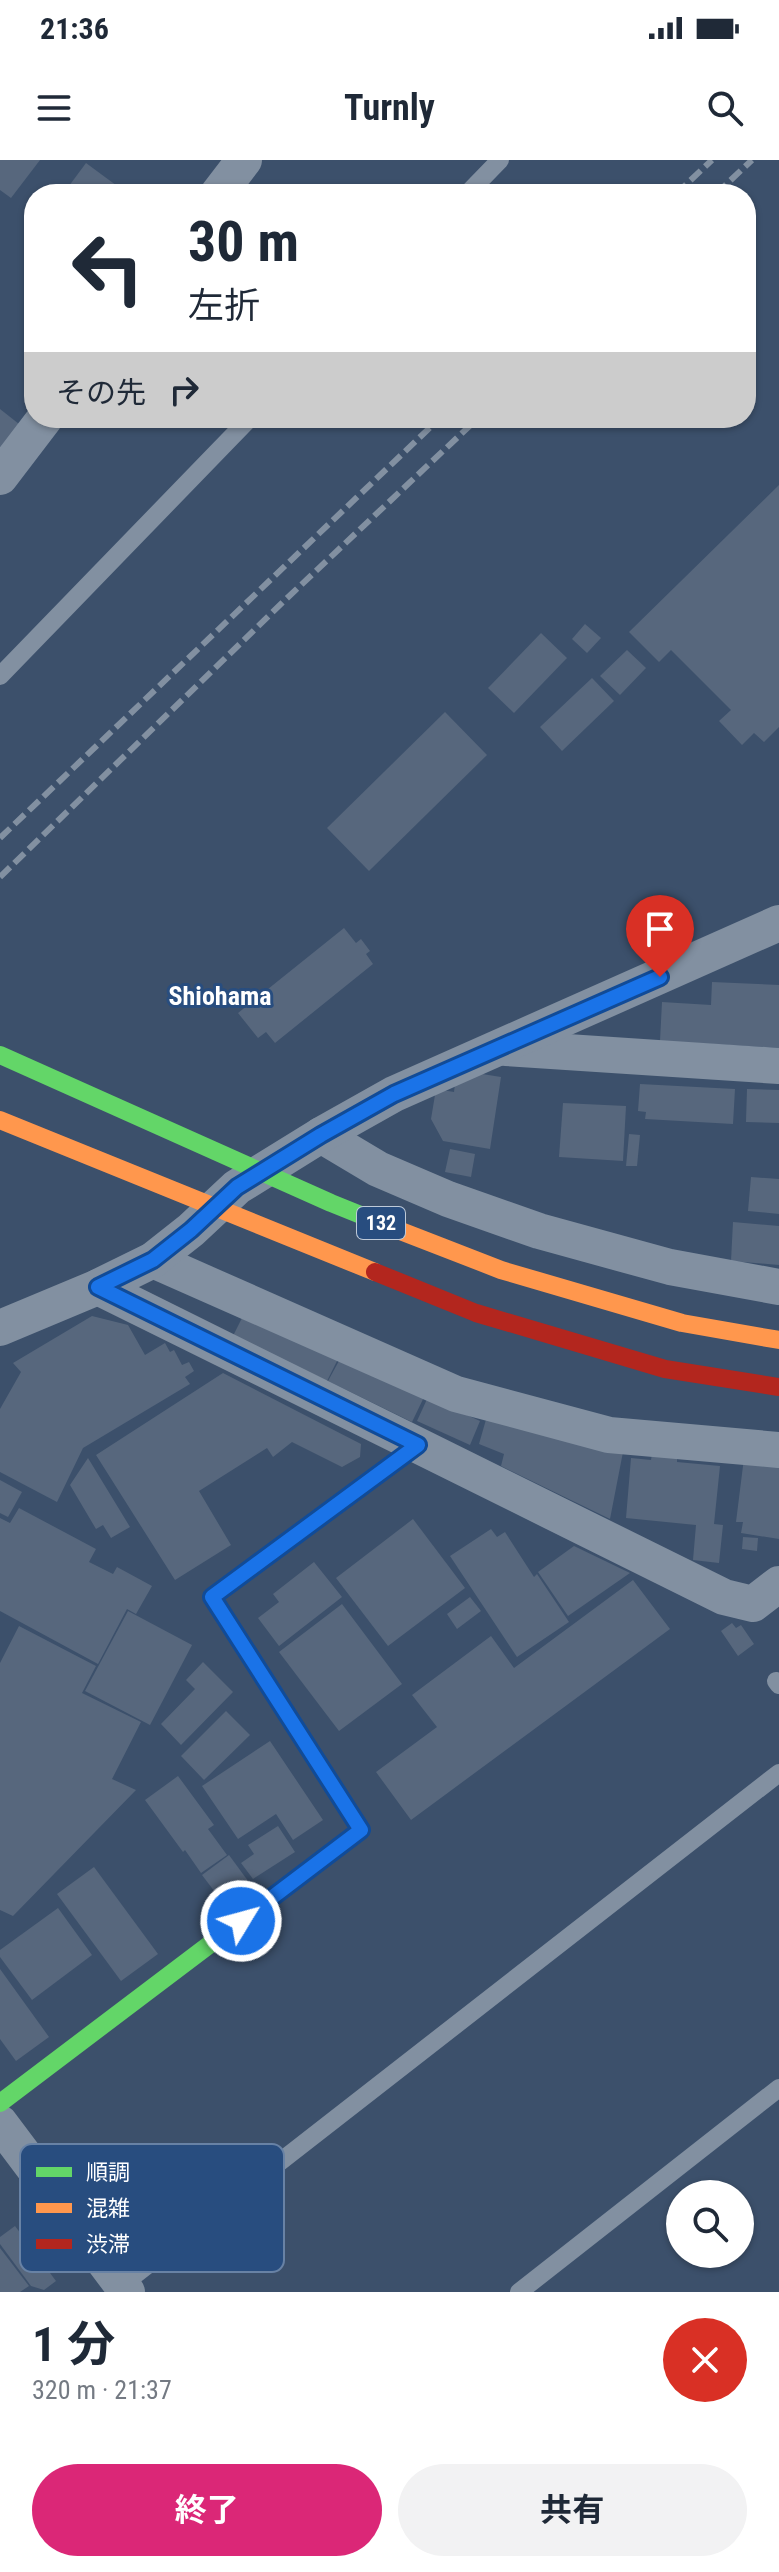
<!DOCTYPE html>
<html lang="ja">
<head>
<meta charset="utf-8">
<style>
  body { margin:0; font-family:"Roboto Condensed","Noto Sans JP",sans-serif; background:#f2f2f3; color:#1f2937; height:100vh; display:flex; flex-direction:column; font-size:30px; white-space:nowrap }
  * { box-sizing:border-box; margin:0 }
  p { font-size:26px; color:#747a83 }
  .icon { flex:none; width:44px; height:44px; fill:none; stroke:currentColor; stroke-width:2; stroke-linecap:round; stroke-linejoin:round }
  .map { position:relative; height:2132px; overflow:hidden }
  .details { display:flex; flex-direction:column; background:#fff; flex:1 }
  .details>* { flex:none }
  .guide { position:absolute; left:24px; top:24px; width:732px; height:244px; border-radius:32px; box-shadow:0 2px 6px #0004; background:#fff; color:#1f2937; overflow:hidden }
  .buttons { position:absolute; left:666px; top:2020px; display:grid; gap:16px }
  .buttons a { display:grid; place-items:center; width:88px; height:88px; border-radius:50%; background:#fff; box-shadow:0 2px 6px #0004; font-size:40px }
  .pin { position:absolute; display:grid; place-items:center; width:68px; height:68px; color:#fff; margin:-82px -34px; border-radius:50% 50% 50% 0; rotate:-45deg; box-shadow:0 0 8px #0007 }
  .pin .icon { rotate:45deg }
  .me { position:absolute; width:88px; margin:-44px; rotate:53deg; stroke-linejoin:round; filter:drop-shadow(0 0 6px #0008) }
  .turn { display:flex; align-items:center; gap:28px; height:168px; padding:0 32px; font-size:36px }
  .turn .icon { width:104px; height:104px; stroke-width:2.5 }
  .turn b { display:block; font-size:56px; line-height:68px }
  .then { display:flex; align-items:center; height:76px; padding:0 32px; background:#0003; gap:16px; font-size:30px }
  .round { display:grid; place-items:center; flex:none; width:84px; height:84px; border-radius:42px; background:#f2f2f3 }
  .overview { display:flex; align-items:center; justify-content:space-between; height:136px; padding:0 32px }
  h1 { font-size:48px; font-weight:700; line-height:60px }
  .button { display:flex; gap:16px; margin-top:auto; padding:16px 32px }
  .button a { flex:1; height:92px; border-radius:48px; background:#db2777; color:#fff; font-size:32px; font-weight:700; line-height:92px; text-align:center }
  .button a+a { background:#f2f2f3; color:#1f2937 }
  .status { display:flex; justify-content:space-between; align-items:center; height:56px; padding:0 40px; background:#fff; direction:ltr }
  .status svg { height:22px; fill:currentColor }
  header { display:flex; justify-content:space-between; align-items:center; height:104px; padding:0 32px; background:#fff; font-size:36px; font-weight:700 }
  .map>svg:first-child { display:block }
</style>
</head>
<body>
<div class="status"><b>21:36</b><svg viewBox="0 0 49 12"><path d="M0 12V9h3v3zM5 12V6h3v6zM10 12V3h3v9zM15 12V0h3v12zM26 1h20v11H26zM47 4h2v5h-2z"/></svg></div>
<header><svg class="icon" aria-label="menu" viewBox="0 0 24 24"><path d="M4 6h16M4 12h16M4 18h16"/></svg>Turnly<svg class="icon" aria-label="search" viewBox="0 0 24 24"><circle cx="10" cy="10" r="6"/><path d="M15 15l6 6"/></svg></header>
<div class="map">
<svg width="779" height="2132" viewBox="0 0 779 2132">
  <rect width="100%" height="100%" fill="#3c506b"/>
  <g fill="#57677d">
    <path d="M 0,0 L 40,0 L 11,38 L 0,30 Z"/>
    <path d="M 86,3 L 128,34 L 63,34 Z"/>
    <path d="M 0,249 L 19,264 L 0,289 Z"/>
    <path d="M 779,325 L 779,567 L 764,582 L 754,573 L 742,585 L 719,561 L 731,550 L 671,490 L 659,502 L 629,472 Z"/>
    <path d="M 585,464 L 601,478 L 587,493 L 572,479 Z"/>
    <path d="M 541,473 L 567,498 L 514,553 L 488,528 Z"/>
    <path d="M 627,490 L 646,508 L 620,535 L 600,516 Z"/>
    <path d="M 592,518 L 614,541 L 562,591 L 540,567 Z"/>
    <path d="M 445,552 L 487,595 L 369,711 L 327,668 Z"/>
    <path d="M 344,768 L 356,783 L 361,779 L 370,791 L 366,794 L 373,804 L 275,883 L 266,872 L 258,878 L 238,853 Z"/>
    <path d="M 712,822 L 779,825 L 779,888 L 660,881 L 662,842 L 711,845 Z"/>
    <path d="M 476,913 L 501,917 L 490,989 L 443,981 L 431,959 L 436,929 L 454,932 L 455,924 Z"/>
    <path d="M 640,924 L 735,929 L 733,964 L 645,959 L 646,952 L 638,951 Z"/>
    <path d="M 747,929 L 779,930 L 779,963 L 746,962 Z"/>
    <path d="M 563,943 L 626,946 L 623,1001 L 559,997 Z"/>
    <path d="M 629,974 L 640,975 L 637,1006 L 626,1006 Z"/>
    <path d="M 450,989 L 475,994 L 471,1017 L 445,1012 Z"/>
    <path d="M 751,1017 L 779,1019 L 779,1054 L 748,1051 Z"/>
    <path d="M 733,1062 L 779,1066 L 779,1105 L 731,1101 Z"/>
    <path d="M 245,1152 L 338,1199 L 326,1223 L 233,1176 Z"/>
    <path d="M 92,1156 L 128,1165 L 145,1195 L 165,1183 L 170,1192 L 174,1190 L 182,1205 L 189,1202 L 194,1211 L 185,1217 L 190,1224 L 83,1288 L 57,1342 L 0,1312 L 0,1249 L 21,1212 L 13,1203 Z"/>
    <path d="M 340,1199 L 425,1235 L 412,1262 L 328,1221 Z"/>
    <path d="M 223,1213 L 361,1284 L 360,1297 L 342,1307 L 292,1282 L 273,1297 L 267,1288 L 199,1331 L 231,1385 L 175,1420 L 96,1295 Z"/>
    <path d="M 428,1237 L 480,1261 L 470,1285 L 417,1261 Z"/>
    <path d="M 487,1256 L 623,1292 L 610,1359 L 501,1306 L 504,1294 L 479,1284 Z"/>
    <path d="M 652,1294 L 677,1296 L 677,1302 L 720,1306 L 714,1364 L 723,1365 L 719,1403 L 693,1400 L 696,1365 L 626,1358 L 631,1298 L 651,1300 Z"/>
    <path d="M 88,1298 L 130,1367 L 111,1378 L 103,1365 L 96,1369 L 70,1325 Z"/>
    <path d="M 744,1298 L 779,1303 L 779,1379 L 741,1373 L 743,1362 L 736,1362 Z"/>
    <path d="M 0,1320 L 22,1332 L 8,1357 L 0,1353 Z"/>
    <path d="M 19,1348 L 96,1389 L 89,1402 L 113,1414 L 117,1407 L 152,1426 L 136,1454 L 127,1449 L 98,1504 L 0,1451 L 0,1358 L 10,1363 Z"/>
    <path d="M 413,1359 L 465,1428 L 388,1486 L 336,1418 Z"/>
    <path d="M 491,1369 L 497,1377 L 505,1372 L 534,1417 L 537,1414 L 569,1462 L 517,1497 L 450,1396 Z"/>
    <path d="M 743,1377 L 758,1378 L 757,1391 L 742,1389 Z"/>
    <path d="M 574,1386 L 630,1413 L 568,1456 L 538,1412 Z"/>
    <path d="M 314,1402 L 342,1437 L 279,1486 L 258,1458 L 279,1442 L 273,1434 Z"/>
    <path d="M 633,1420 L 670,1469 L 411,1660 L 376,1612 L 437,1567 L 412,1535 L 491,1476 L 514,1508 Z"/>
    <path d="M 470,1437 L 481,1451 L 457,1469 L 447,1454 Z"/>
    <path d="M 342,1444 L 402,1524 L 339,1571 L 279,1492 Z"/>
    <path d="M 128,1451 L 192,1485 L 150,1565 L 85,1531 Z"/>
    <path d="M 732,1463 L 736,1468 L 741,1465 L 754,1484 L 738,1496 L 721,1471 Z"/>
    <path d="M 19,1466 L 96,1506 L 82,1533 L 141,1562 L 112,1619 L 136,1630 L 13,1756 L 0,1750 L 0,1503 Z"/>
    <path d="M 203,1502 L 233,1532 L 181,1585 L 161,1564 L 195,1529 L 186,1520 Z"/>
    <path d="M 226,1551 L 250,1575 L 204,1620 L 181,1596 Z"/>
    <path d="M 270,1581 L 323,1660 L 293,1680 L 276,1654 L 238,1679 L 202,1626 Z"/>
    <path d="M 178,1616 L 214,1665 L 208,1669 L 227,1695 L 201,1713 L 185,1690 L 183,1692 L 145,1640 Z"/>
    <path d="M 278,1666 L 295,1692 L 253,1719 L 241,1703 L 254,1694 L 248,1685 Z"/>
    <path d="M 229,1695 L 251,1725 L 224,1744 L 202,1715 Z"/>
    <path d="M 94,1707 L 158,1794 L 121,1821 L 57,1734 Z"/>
    <path d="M 58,1748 L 92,1795 L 32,1840 L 0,1797 L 0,1790 Z"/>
    <path d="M 0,1809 L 49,1877 L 16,1901 L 0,1879 Z"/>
    <path d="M 15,2066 L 56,2121 L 44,2130 L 31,2126 L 0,2084 L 0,2077 Z"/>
    <path d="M 0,2088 L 29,2126 L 20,2132 L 0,2132 Z"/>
  </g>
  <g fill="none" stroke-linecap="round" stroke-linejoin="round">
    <g stroke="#8290a1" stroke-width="18">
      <path d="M 467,34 L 500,0"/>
      <path d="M 0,516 L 250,258"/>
      <path d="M 776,1521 L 779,1525"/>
      <path d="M 122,2125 L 779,1613"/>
      <path d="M 519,2132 L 779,1928"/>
    </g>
    <g stroke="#8290a1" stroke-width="36">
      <path d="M 218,34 L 244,0"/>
      <path d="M 0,317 L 45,258"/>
      <path d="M 506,888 L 779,906"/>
      <path d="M 321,975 L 378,1009 L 448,1039 L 539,1071 L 670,1107 L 779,1127"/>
      <path d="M 153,1100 L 456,1234 L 609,1275 L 779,1290"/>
      <path d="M 98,1127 L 724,1437 L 753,1444 L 779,1424"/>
      <path d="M 0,1168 L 98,1127 L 153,1100 L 191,1070 L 237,1027 L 321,975 L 394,934 L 779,763"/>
      <path d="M 0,1963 L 127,2132"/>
    </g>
    <path stroke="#63d668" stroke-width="18" d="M 0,1943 L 361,1670 L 254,1502"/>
    <path stroke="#b3261e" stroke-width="18" d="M 254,1502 L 212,1437 L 418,1285"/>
    <g stroke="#8290a1" stroke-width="6" stroke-dasharray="14 6" stroke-linecap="butt">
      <path d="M 676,34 L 712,0"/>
      <path d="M 716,34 L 752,0"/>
      <path d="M 0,678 L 440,258"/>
      <path d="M 0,717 L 283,442 L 478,258"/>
    </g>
    <path stroke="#63d668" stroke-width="18" d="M 0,895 L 331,1043 L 398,1070"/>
    <g stroke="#ff974d" stroke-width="18">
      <path d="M 0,960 L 375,1112"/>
      <path d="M 398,1070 L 501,1110 L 682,1163 L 779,1180"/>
    </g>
    <path stroke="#b3261e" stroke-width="18" d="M 375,1112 L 476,1153 L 665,1209 L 779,1227"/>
  </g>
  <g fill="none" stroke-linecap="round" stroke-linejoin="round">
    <defs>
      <path id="route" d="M 241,1761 L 361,1670 L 212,1437 L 418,1285 L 98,1127 L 153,1100 L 191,1070 L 237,1027 L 321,975 L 394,934 L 660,817"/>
    </defs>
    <use href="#route" stroke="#114b97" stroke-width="20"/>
    <use href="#route" stroke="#1a73e8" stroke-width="14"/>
  </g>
  <g text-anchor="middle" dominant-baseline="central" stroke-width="6" stroke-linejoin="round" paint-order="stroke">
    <rect fill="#284d7f" stroke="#becad9" stroke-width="2" x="357" y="1047" width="48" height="32" rx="6"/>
    <g font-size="20" font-weight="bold" fill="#fff">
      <text x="381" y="1063">132</text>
    </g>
    <g font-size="26" font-weight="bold" fill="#fff" stroke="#284d7f">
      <text x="220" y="836">Shiohama</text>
    </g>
  </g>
  <rect x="20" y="1984" width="264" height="128" rx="12" fill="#284d7f" stroke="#6882a5" stroke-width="2"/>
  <rect x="36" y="2007" width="36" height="10" fill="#63d668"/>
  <rect x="36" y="2043" width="36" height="10" fill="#ff974d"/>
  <rect x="36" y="2079" width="36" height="10" fill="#b3261e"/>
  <g font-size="22" fill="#fff">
    <text x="86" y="2020">順調</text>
    <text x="86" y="2056">混雑</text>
    <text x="86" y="2092">渋滞</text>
  </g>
</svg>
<div class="buttons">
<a><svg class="icon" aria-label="search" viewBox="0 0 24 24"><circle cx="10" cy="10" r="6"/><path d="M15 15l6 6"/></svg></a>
</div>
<div class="pin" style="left:660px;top:817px;background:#d93025"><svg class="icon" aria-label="arrive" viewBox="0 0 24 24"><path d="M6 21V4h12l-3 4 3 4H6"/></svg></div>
<svg class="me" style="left:241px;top:1761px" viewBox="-20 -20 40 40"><circle r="17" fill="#1a73e8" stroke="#fff" stroke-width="3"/><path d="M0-11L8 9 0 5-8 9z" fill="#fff"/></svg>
<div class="guide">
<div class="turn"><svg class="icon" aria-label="left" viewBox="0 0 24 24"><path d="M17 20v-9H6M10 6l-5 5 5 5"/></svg><div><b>30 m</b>左折</div></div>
<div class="then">その先<svg class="icon" aria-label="right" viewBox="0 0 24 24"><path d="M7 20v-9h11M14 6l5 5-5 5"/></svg></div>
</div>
</div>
<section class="details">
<div class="overview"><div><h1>1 分</h1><p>320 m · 21:37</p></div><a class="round" style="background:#d93025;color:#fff"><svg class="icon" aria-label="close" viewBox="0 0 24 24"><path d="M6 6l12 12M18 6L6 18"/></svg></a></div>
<div class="button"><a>終了</a><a>共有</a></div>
</section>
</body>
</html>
